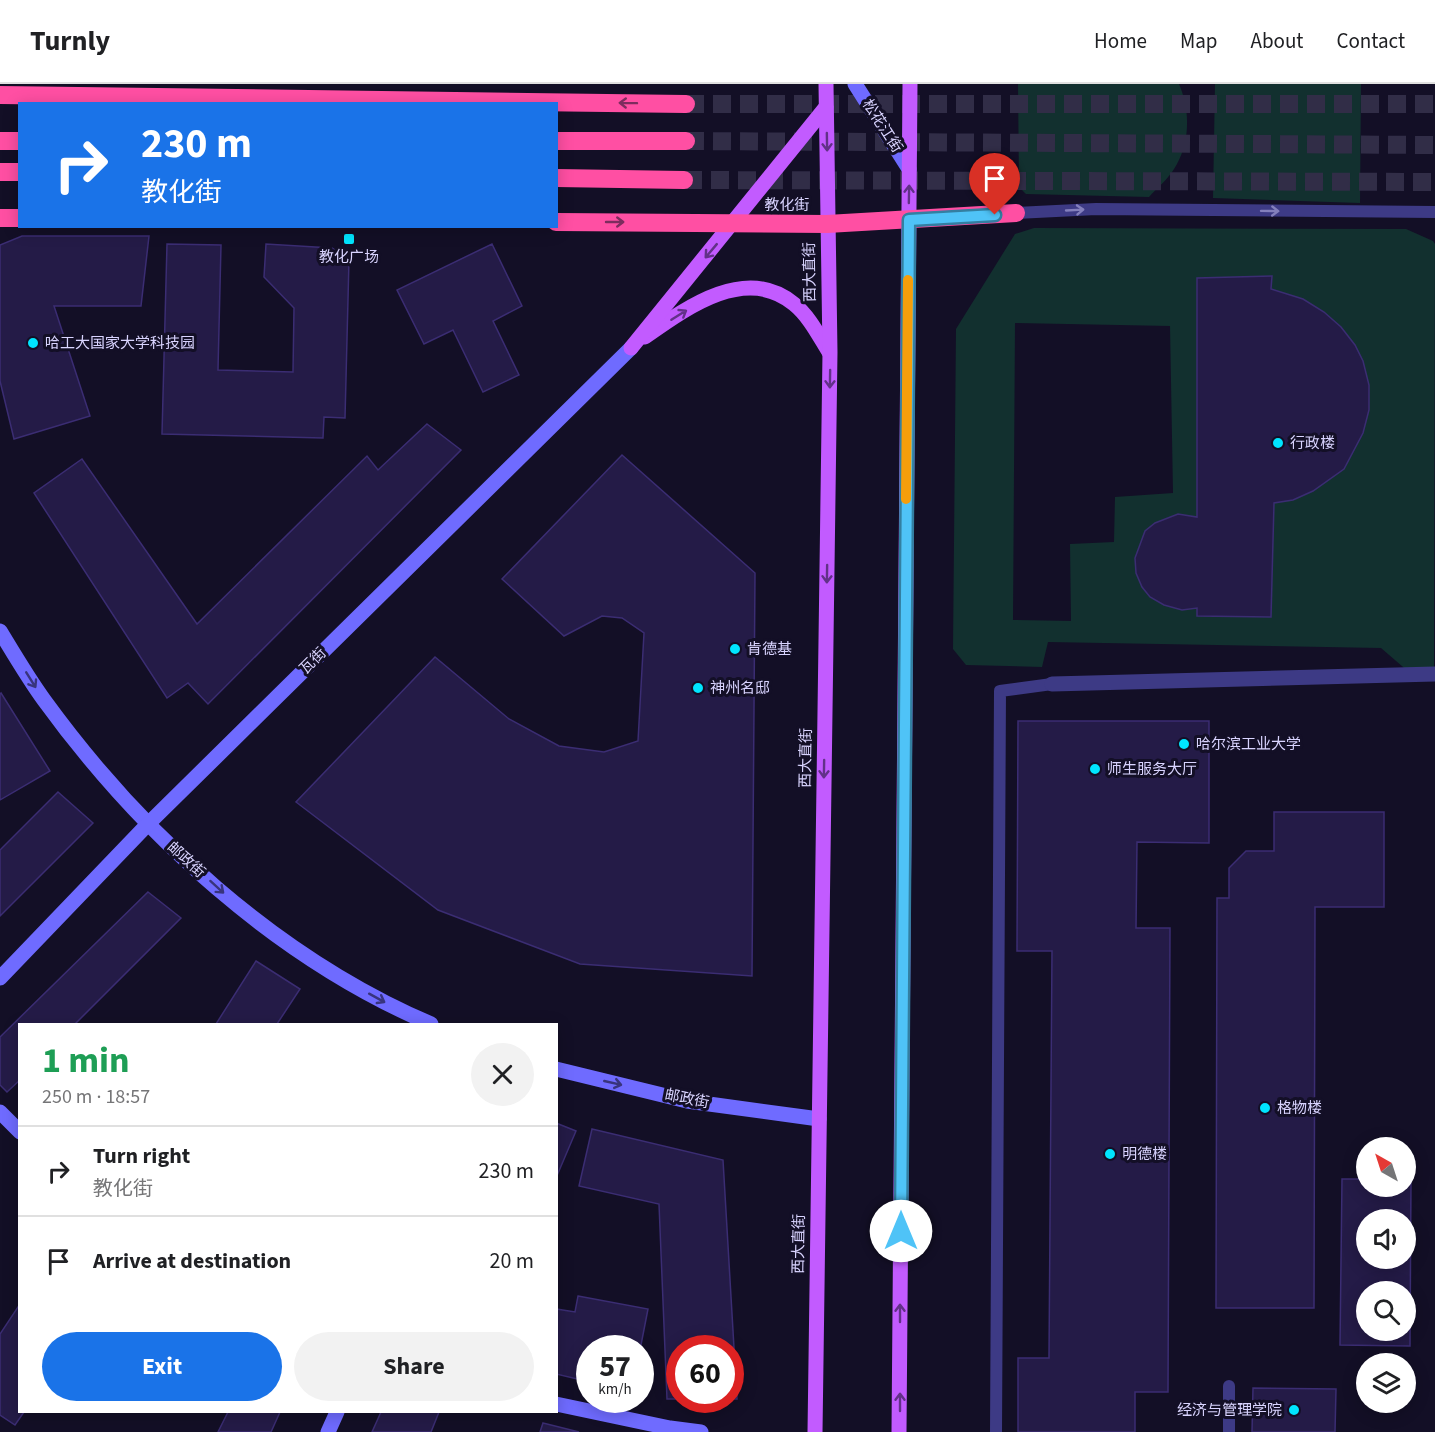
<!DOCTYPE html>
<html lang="en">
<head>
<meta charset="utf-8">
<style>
  body { margin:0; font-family:"Source Sans 3","Noto Sans SC",sans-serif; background:#f2f2f2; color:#202124; height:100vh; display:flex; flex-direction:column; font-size:22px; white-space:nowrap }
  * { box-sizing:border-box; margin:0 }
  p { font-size:20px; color:#757577 }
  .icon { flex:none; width:33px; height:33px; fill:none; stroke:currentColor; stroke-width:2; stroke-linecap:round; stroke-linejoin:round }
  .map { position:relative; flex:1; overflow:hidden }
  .side { position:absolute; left:18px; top:939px; width:540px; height:390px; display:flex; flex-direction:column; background:#fff; border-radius:0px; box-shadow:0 3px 15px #0003 }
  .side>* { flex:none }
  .hud { position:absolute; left:18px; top:18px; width:540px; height:126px; border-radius:0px; box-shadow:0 3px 15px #0003; background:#1a73e8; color:#fff; overflow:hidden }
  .needle { width:39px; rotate:321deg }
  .controls { position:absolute; left:1356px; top:1053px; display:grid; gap:12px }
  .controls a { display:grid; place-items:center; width:60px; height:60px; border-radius:50%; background:#fff; box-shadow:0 3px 15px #0003; font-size:30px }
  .speed { position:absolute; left:576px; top:1251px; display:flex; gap:12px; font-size:30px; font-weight:700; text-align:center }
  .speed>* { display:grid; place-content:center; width:78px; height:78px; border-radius:50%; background:#fff; box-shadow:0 3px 15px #0003; line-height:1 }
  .speed small { font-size:15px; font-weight:400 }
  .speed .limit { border:9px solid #d22; background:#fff; color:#111 }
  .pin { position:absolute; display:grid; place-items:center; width:51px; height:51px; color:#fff; margin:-62px -26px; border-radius:50% 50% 50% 0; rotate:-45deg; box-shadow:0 0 6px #0007 }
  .pin .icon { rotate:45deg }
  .me { position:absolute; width:66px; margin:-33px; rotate:0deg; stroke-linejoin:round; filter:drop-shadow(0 0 4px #0008) }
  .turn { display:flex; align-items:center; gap:21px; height:126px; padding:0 24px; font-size:27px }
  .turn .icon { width:78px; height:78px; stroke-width:2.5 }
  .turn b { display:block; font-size:42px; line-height:51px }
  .round { display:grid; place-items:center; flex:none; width:63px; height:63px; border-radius:32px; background:#f2f2f2 }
  .overview { display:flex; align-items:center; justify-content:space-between; height:102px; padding:0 24px }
  h1 { font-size:36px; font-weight:700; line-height:45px; color:#1e9e55 }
  .cta { display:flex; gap:12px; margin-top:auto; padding:12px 24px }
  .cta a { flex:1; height:69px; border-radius:36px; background:#1a73e8; color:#fff; font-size:24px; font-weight:700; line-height:69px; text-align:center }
  .cta a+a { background:#f2f2f2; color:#202124 }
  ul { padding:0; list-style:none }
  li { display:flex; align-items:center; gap:18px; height:90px; padding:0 24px; border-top:2px solid #e0e0e0 }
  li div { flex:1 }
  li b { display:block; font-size:22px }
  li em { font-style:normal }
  header { display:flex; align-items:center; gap:36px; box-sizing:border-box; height:84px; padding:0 30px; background:#fff; border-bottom:2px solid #e0e0e0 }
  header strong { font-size:28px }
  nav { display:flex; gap:33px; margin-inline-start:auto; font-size:21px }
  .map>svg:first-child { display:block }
</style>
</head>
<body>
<header>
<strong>Turnly</strong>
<nav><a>Home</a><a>Map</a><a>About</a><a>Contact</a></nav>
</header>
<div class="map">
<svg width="1435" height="1348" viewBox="0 0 1435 1348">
  <rect width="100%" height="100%" fill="#130f26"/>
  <g fill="#12302f" fill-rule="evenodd">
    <path d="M 1018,0 L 1179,0 C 1191,27 1190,61 1174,85 C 1168,95 1157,104 1149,113 L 1026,110 L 1019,103 Z"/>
    <path d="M 1215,0 L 1361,0 L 1360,119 L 1213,114 Z"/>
    <path d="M 1034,144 L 1406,145 L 1433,157 L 1435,160 L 1434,583 L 1410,589 L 1381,564 L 1048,558 L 1042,583 L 966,581 L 953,565 L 956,245 L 1015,150 ZM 1015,239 L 1170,242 L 1173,409 L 1115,413 L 1114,458 L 1070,460 L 1071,537 L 1013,536 Z"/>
  </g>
  <g fill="#241b47" stroke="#3b2d73" stroke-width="1.5" fill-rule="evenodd">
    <path d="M 22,152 L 149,152 L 141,222 L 54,222 L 90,332 L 14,355 L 0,297 L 0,161 Z"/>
    <path d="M 167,160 L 221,161 L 218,286 L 293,288 L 294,224 L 264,193 L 266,160 L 332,164 L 349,176 L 345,334 L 324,333 L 323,354 L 162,350 Z"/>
    <path d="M 492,160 L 522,222 L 493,237 L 519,291 L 483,308 L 453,246 L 424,260 L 397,206 Z"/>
    <path d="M 1272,192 L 1271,205 L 1303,215 L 1324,228 L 1341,243 L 1355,261 L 1363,277 L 1369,301 L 1369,326 L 1363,349 L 1344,385 L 1313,407 L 1293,416 L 1274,419 L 1271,533 L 1197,532 L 1197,524 L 1182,526 L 1164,521 L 1150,513 L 1142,503 L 1136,489 L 1135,474 L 1145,447 L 1155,439 L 1178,430 L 1197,433 L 1197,194 Z"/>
    <path d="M 427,340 L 461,366 L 208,620 L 188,599 L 167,614 L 34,409 L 82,375 L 197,540 L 367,372 L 378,386 Z"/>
    <path d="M 622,371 L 755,489 L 752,892 L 580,880 L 438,826 L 296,718 L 435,573 L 509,635 L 559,662 L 604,668 L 638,657 L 644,549 L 622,534 L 602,532 L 564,552 L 502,495 Z"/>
    <path d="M 1,609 L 50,687 L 0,716 L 0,610 Z"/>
    <path d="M 1018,637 L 1209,637 L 1209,759 L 1137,758 L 1136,844 L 1170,844 L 1168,1308 L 1135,1308 L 1135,1348 L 1018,1348 L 1018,1274 L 1049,1274 L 1052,867 L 1017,867 Z"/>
    <path d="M 58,708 L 93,739 L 0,832 L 0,766 Z"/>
    <path d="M 1274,728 L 1384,728 L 1384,823 L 1315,823 L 1314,1224 L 1216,1224 L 1217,814 L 1229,814 L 1229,784 L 1246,767 L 1274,767 Z"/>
    <path d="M 148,808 L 181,834 L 75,940 L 20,940 L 20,996 L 7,1008 L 0,1001 L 0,953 Z"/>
    <path d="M 256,877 L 300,905 L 277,940 L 216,940 Z"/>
    <path d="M 556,1039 L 576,1047 L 556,1094 Z"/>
    <path d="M 592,1045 L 723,1076 L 737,1315 L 730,1315 L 730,1264 L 680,1264 L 680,1315 L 667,1315 L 659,1120 L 579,1102 Z"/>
    <path d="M 1342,1095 L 1366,1095 L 1366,1102 L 1406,1102 L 1406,1095 L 1411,1095 L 1410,1262 L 1340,1261 ZM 1366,1136 L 1406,1136 L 1406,1174 L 1366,1174 ZM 1366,1208 L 1406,1208 L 1406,1246 L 1366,1246 Z"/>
    <path d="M 578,1212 L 648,1225 L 640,1266 L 640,1264 L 590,1264 L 590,1298 L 556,1290 L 556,1225 L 575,1228 Z"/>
    <path d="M 20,1220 L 20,1328 L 24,1328 L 15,1341 L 0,1331 L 0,1250 Z"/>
    <path d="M 1253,1304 L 1336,1305 L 1335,1348 L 1252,1348 Z"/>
    <path d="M 228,1328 L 280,1328 L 271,1348 L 218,1348 Z"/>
    <path d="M 381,1328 L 439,1328 L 431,1348 L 372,1348 Z"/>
    <path d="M 543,1339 L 579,1348 L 540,1348 Z"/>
  </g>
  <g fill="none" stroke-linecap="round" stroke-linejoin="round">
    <g stroke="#312d47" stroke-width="18" stroke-dasharray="18 9" stroke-linecap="butt">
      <path d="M 686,20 L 1435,20"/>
      <path d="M 686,57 L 1435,61"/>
      <path d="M 684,96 L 1435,98"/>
    </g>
    <g stroke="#3d3a85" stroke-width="12">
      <path d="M 1016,129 L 1096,125 L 1435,128"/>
      <path d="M 996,1348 L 1000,607 L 1052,600"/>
      <path d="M 1229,1348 L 1229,1302"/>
    </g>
    <path stroke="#3d3a85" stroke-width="15" d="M 1052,600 L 1435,590"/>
    <g stroke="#6f6bff" stroke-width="15">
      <path d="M 855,0 L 909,85"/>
      <path d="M 0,547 C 14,570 28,594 44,616 C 142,751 277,874 431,940"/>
      <path d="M 0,894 L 147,741 L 631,264"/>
      <path d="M 556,985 L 687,1017 L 819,1035"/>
      <path d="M 0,1028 L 20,1048"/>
      <path d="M 556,1320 L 670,1344 L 701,1348"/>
      <path d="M 328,1348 L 337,1328"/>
    </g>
    <g stroke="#c25bff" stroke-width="15">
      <path d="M 645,253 C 686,224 746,180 794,220 C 809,232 819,252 829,268"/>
      <path d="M 631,264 L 826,23"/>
      <path d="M 815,1348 L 830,268 L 826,0"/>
      <path d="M 899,1348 L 910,0"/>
    </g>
    <g stroke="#ff4fa3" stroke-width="18">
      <path d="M 0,11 L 686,20"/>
      <path d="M 0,57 L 20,57"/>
      <path d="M 556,57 L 686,57"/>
      <path d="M 0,88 L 20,88"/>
      <path d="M 556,94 L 684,96"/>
      <path d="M 0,134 L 20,134"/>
      <path d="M 556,138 L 827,140 L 1016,129"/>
    </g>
  </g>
  <defs><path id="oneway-shaft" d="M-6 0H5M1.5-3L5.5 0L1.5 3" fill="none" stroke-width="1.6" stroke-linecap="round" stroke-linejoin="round" transform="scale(1.5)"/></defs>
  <g stroke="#7d2c5e">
    <use href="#oneway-shaft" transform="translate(628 19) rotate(-179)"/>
    <use href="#oneway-shaft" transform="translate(615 138)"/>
  </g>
  <g stroke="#623188">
    <use href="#oneway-shaft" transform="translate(827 58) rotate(89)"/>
    <use href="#oneway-shaft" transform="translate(909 110) rotate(-89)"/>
    <use href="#oneway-shaft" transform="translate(711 167) rotate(130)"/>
    <use href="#oneway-shaft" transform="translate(679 231) rotate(-32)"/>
    <use href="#oneway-shaft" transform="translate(830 295) rotate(91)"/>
    <use href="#oneway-shaft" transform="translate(827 490) rotate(91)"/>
    <use href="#oneway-shaft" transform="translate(824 685) rotate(91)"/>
    <use href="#oneway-shaft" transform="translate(900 1229) rotate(-90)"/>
    <use href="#oneway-shaft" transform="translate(900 1318) rotate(-90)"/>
  </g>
  <g stroke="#837fbc">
    <use href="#oneway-shaft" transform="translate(1075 126) rotate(-3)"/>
    <use href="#oneway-shaft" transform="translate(1270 127) rotate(1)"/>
  </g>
  <g stroke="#38347d">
    <use href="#oneway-shaft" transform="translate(31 596) rotate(58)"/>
    <use href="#oneway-shaft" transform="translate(217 803) rotate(42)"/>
    <use href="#oneway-shaft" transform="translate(377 914) rotate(29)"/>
    <use href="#oneway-shaft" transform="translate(613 999) rotate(13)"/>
  </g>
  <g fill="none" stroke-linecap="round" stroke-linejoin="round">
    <defs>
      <path id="route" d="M 901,1147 L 909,136 L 995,131"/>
    </defs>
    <use href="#route" stroke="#337fa1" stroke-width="15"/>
    <use href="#route" stroke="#4fc3f7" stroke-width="10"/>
    <path stroke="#f59e0b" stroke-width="10" d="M 906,415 L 908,196"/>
  </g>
  <g fill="#00e5ff" stroke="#130f26" stroke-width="2">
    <rect x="343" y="149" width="12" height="12" rx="3"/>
    <circle cx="33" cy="259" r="6"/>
    <circle cx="1278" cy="359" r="6"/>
    <circle cx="735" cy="565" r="6"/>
    <circle cx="698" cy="604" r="6"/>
    <circle cx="1184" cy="660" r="6"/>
    <circle cx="1095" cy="685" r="6"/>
    <circle cx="1265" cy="1024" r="6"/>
    <circle cx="1110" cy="1070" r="6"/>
    <circle cx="1294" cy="1326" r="6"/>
  </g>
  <g text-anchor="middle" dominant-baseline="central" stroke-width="6" stroke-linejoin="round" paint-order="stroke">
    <g font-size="15" fill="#d9d4ff" stroke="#130f26">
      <text transform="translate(882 42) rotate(57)">松花江街</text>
      <text x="787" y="121">教化街</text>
      <text transform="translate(810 188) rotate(-91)">西大直街</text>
      <text transform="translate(313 577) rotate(-45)">瓦街</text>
      <text transform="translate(806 674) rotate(-89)">西大直街</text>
      <text transform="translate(186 776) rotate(42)">邮政街</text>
      <text transform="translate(687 1015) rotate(11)">邮政街</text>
      <text transform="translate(799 1160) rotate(-89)">西大直街</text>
    </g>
    <g font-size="15" fill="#d9d4ff" stroke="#130f26" text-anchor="start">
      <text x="349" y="173" text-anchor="middle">教化广场</text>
      <text x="45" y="259">哈工大国家大学科技园</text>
      <text x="1290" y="359">行政楼</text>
      <text x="747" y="565">肯德基</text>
      <text x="710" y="604">神州名邸</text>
      <text x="1196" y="660">哈尔滨工业大学</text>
      <text x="1107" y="685">师生服务大厅</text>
      <text x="1277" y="1024">格物楼</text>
      <text x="1122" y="1070">明德楼</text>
      <text x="1282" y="1326" text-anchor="end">经济与管理学院</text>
    </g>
  </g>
</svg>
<div class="controls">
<a><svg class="needle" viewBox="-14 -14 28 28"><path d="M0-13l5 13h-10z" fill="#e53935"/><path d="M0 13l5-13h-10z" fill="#757577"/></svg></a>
<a><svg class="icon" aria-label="sound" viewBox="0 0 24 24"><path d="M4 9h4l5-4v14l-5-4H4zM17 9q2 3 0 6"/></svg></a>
<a><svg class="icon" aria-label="search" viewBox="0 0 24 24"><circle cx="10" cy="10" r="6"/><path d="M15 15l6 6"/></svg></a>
<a><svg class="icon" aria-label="layers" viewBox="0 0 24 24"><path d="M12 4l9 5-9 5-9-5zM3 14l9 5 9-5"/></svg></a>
</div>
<div class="speed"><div>57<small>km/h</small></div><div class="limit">60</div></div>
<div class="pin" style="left:995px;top:131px;background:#d93025"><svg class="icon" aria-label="arrive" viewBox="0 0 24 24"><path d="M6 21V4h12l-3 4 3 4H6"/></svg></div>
<svg class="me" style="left:901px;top:1147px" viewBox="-20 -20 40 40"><circle r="19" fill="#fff"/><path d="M0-13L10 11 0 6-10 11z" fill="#4fc3f7"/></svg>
<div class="hud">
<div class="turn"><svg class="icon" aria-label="right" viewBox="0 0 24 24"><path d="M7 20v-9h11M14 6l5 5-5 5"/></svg><div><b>230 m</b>教化街</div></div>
</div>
<section class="side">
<div class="overview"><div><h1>1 min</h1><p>250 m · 18:57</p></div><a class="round"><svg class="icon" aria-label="close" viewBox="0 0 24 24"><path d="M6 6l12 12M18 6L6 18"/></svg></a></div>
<ul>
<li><svg class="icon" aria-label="right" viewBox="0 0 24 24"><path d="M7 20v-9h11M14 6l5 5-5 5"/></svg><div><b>Turn right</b><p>教化街</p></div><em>230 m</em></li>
<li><svg class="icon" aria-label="arrive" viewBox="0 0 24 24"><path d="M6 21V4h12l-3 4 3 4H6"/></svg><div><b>Arrive at destination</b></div><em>20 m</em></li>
</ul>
<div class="cta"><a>Exit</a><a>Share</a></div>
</section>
</div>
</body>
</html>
